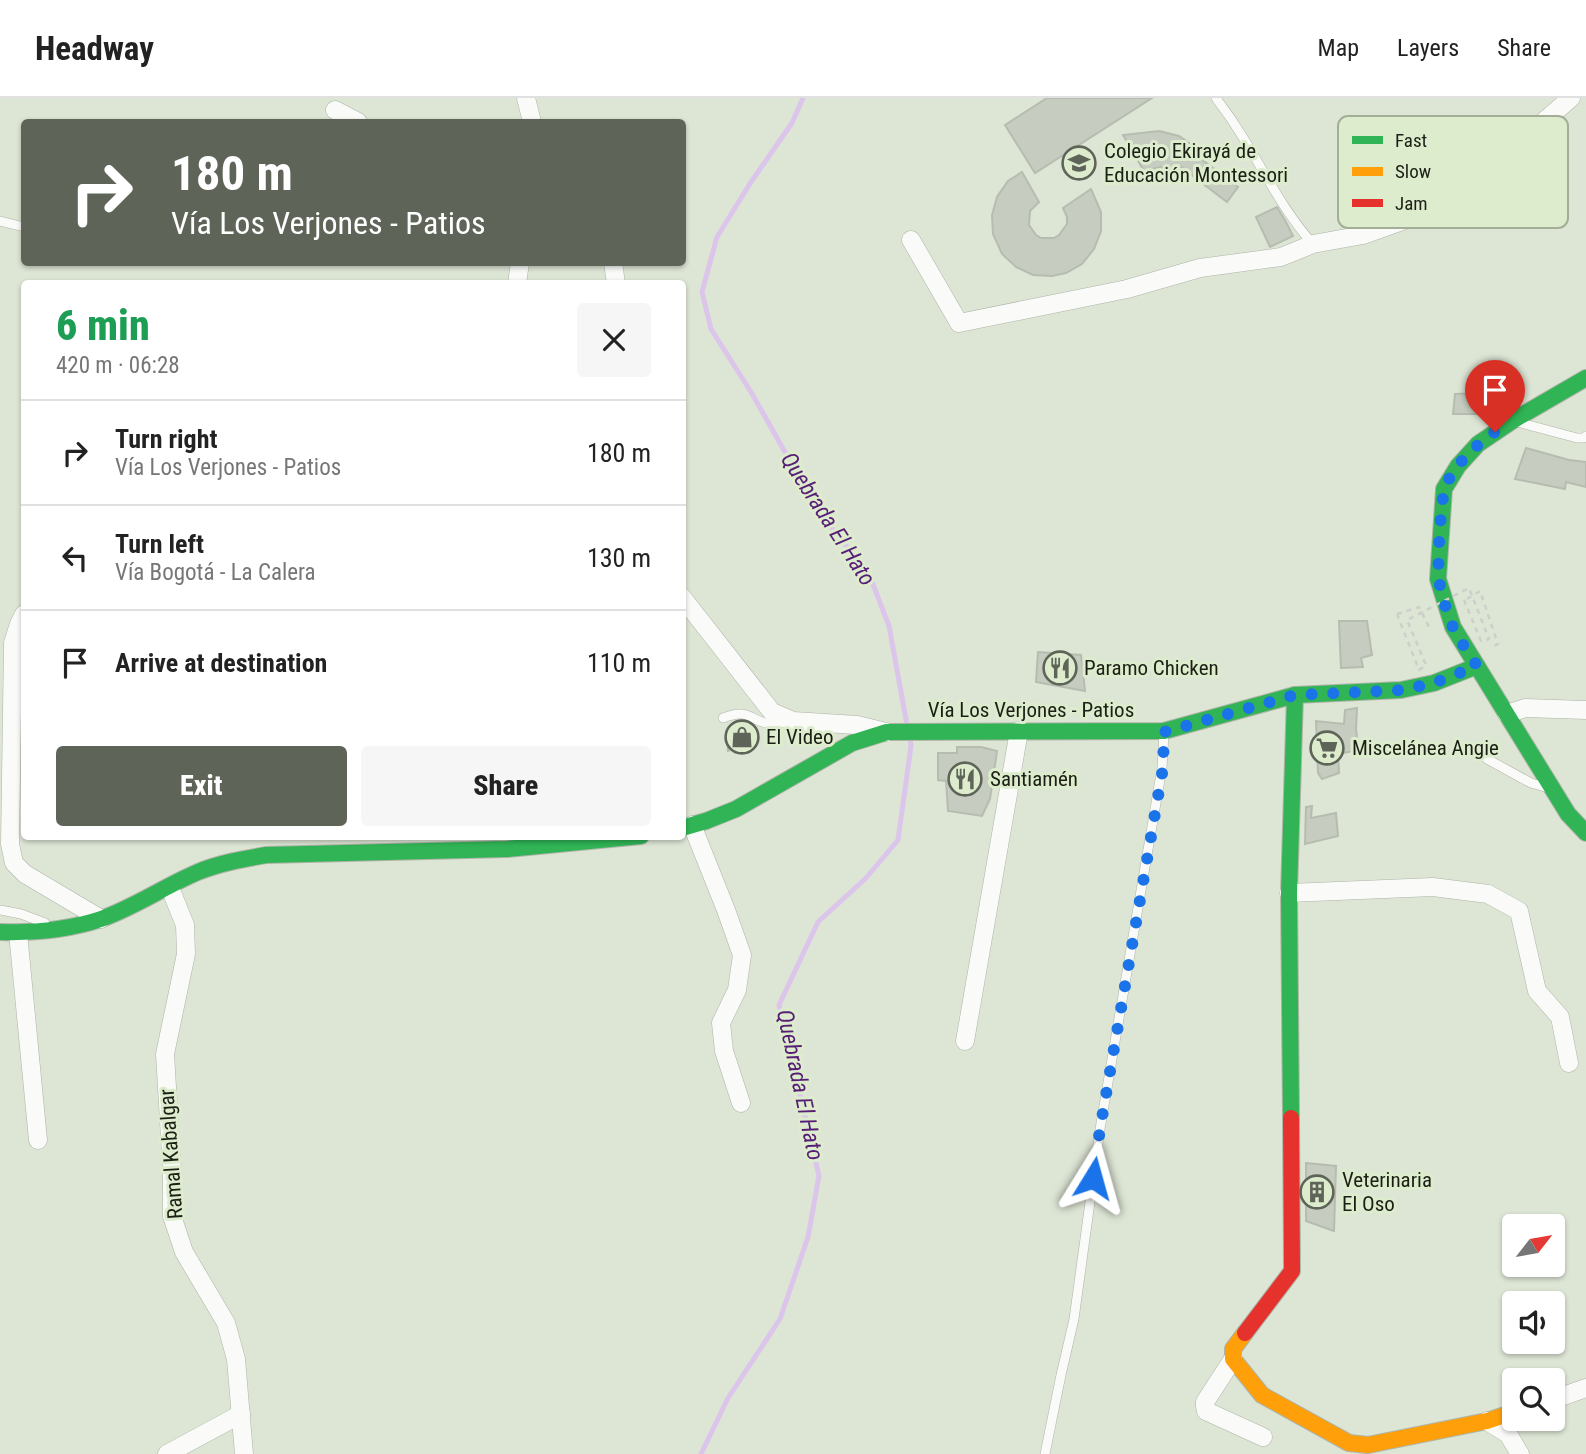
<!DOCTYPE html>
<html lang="en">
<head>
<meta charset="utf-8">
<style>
  body { margin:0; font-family:"Roboto Condensed",sans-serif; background:#f6f6f6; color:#222; height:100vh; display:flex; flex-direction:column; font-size:26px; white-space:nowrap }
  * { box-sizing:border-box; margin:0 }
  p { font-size:23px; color:#767676 }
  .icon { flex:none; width:38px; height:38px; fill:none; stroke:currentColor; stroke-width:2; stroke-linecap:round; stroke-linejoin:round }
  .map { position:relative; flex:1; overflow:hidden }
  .drawer { position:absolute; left:21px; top:182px; width:665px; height:560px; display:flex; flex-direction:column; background:#fff; border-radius:7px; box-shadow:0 2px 5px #0004 }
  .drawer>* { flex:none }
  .guide { position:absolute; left:21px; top:21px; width:665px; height:147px; border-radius:7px; box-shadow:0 2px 5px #0004; background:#5f6458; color:#fff; overflow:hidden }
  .needle { width:46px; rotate:59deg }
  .controls { position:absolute; left:1502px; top:1116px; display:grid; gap:14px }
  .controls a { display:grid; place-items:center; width:63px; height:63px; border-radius:7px; background:#fff; box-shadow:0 2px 5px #0004; font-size:35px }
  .pin { position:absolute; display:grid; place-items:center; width:60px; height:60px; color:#fff; margin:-72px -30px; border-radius:50% 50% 50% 0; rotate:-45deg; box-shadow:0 0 7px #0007 }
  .pin .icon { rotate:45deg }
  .me { position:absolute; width:77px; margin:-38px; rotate:8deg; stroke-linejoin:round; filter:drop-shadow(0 0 5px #0008) }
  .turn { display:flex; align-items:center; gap:24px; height:147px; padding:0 35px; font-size:32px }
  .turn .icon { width:91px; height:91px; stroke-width:2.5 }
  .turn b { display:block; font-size:49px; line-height:60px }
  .round { display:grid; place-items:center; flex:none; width:74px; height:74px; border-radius:7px; background:#f6f6f6 }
  .headline { display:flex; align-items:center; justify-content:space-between; height:119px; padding:0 35px }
  h1 { font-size:42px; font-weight:800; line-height:52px; color:#1e9e55 }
  .action { display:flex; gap:14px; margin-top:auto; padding:14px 35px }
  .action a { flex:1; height:80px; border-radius:7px; background:#5f6458; color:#fff; font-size:28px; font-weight:800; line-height:80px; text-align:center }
  .action a+a { background:#f6f6f6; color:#222 }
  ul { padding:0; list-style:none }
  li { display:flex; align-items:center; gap:21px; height:105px; padding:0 35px; border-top:2px solid #e0e0e0 }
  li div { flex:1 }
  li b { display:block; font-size:26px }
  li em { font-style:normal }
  header { display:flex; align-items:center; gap:42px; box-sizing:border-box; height:98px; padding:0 35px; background:#fff; border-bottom:2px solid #e0e0e0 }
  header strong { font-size:33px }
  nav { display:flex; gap:38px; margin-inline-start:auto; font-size:24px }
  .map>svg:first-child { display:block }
</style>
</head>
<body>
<header>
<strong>Headway</strong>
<nav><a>Map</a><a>Layers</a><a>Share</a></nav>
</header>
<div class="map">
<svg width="1586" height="1356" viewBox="0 0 1586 1356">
  <rect width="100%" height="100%" fill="#dde5d5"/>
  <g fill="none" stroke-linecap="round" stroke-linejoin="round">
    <g stroke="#dcc5eb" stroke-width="5">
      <path d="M 803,0 L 792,25 L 751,84 L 717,139 L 702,194 L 711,231 L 751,294 L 820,416 L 869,476 L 889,528 L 907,627"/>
      <path d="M 701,1356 L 728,1300 L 780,1221 L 808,1139 L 819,1078 L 779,907 L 818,824 L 866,780 L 898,742 L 911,648 L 910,640"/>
    </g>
  </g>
  <g fill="#c6cdc0" stroke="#b6bdb0" stroke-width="2">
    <path d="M 1047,0 L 1152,0 L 1035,75 L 1005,27 Z"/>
    <path d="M 1159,33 L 1179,38 L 1195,49 L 1192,54 L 1238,89 L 1227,104 L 1181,69 L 1177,75 L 1160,69 L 1144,73 L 1123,37 Z"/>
    <path d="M 1022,74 L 1039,104 L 1030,113 L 1029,127 L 1036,137 L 1041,140 L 1054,140 L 1059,137 L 1067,126 L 1067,119 L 1063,110 L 1091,91 L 1101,114 L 1101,133 L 1094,151 L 1082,166 L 1066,175 L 1052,178 L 1033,177 L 1016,169 L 1002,156 L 993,136 L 992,117 L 997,99 L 1008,83 Z"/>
    <path d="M 1277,109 L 1286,124 L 1293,138 L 1270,149 L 1256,119 Z"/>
    <path d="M 1483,295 L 1482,316 L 1453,316 L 1455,296 Z"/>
    <path d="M 1526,350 L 1569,362 L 1586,364 L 1586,389 L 1566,384 L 1565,391 L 1515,381 Z"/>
    <path d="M 1339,523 L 1367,523 L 1372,557 L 1361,560 L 1363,569 L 1341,570 Z"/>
    <path d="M 1038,554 L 1081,557 L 1085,593 L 1036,584 Z"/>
    <path d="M 1357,610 L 1356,632 L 1359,652 L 1338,656 L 1339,675 L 1322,681 L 1318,675 L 1316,623 L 1344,626 L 1345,612 Z"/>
    <path d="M 749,626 L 753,628 L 758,643 L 728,653 L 727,635 Z"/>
    <path d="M 957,649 L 981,649 L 997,653 L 990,701 L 982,718 L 948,713 L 946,683 L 938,682 L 938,655 L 957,655 Z"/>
    <path d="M 1312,708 L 1311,720 L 1336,715 L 1338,738 L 1305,746 L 1306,709 Z"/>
    <path d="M 1306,1065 L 1336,1068 L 1334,1133 L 1306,1123 Z"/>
  </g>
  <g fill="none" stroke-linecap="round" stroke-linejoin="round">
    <defs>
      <g id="lane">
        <path d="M 1216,0 C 1222,9 1229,17 1235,27 C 1261,66 1281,111 1313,146"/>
        <path d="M 0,123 L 24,129"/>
        <path d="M 1521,325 L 1577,340 L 1584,340 L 1586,338"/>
        <path d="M 723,620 C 749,610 747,621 769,626 C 775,627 782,625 787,624"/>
        <path d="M 1487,661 L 1531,685 L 1545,689"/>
        <path d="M 0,812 L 21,816 L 45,825"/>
        <path d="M 1045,1356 L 1061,1277 L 1074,1221 L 1100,1031 L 1162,670 L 1164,635"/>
      </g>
      <g id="street">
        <path d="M 526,0 L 532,24"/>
        <path d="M 335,12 L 358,24"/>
        <path d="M 911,142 L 959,225 L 1127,191 L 1200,170 L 1281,159 L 1313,146 L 1363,137 L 1430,113 L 1501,60 L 1571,0"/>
        <path d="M 613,164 L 616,186"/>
        <path d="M 517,186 L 520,164"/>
        <path d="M 682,499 L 772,614 L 793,623 L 857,627 L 886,634"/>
        <path d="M 24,516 L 19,526 L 13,545 L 10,746 L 14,765 L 25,776 L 101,821"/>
        <path d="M 1507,616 L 1525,610 L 1586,612"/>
        <path d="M 692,727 L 726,812 L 742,857 L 737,892 L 721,925 L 724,953 L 741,1005"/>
        <path d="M 170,790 L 185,827 L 186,856 L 165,956 L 172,1073 L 172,1118 L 184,1154 L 226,1225 L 236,1261 L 244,1356"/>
        <path d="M 1289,795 L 1433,789 L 1488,796 L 1519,813 L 1537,893 L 1560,919 L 1569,965"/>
        <path d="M 18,835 L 38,1042"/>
        <path d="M 965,943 L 1019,633"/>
        <path d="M 1233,1261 L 1205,1304 L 1205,1308 L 1206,1313 L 1263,1339"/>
        <path d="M 1552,1302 L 1586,1290"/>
        <path d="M 1487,1323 L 1508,1336 L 1520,1356"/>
        <path d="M 167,1356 L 241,1316"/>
      </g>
      <g id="fast">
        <path d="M 1586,280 L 1512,323 L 1478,346 L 1458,368 L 1444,391 L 1438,481 L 1453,529 L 1568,716 L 1586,735"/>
        <path d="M 682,730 L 706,723 L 736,711 L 852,645 L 887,634 L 1164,633 L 1295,597 L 1401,592 L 1434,585 L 1477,568"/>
        <path d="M 0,834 C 34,835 68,832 101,821 C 135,809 165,788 198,774 C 220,765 243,761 266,757 L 507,751 L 641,738"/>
        <path d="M 1291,1020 L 1289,795 L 1295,597"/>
      </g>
      <path id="slow" d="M 1245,1235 L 1233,1251 L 1233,1261 L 1262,1297 L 1349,1345 L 1368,1347 L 1487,1323 L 1514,1314"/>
      <path id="jam" d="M 1245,1235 L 1292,1173 L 1291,1020"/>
    </defs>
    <use href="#lane" stroke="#aeb4a7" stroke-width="10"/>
    <use href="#street" stroke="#aeb4a7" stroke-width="19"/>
    <use href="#fast" stroke="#aeb4a7" stroke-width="18"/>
    <use href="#slow" stroke="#aeb4a7" stroke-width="18"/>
    <use href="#jam" stroke="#aeb4a7" stroke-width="18"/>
    <g stroke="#cdcfcb" stroke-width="2.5" stroke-dasharray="5 5" stroke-linecap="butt">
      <path d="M 1467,501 L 1480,493 L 1498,546 L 1492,549"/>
      <path d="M 1397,516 L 1419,509 L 1430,531"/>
    </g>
    <use href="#lane" stroke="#fafbf9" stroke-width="9"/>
    <use href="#street" stroke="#fafbf9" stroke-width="18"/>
    <use href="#fast" stroke="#30b455" stroke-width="16"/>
    <use href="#slow" stroke="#ff9f0a" stroke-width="16"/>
    <use href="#jam" stroke="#e5322d" stroke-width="16"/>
    <path stroke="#cdcfcb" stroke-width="2.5" stroke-dasharray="5 5" stroke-linecap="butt" d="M 1397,516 L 1419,572 L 1426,567 L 1407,522 L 1469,490 L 1489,541 L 1481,543 L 1464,502"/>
  </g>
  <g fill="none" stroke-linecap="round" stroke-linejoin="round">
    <path stroke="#1a73e8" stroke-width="12" stroke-dasharray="0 21.6" d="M 1093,1080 L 1100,1031 L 1163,670 L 1164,634 L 1295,597 L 1401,592 L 1434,585 L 1477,568 C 1469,555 1458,541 1452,527 C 1447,514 1440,494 1439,480 C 1437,468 1441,400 1445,389 C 1455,366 1475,348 1495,334"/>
  </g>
  <defs>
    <symbol id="school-ring" viewBox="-11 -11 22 22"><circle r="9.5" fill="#deecce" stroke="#5f6458" stroke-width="1.5"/><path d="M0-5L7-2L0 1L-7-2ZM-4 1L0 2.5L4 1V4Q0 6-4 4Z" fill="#5f6458"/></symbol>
    <symbol id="restaurant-ring" viewBox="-11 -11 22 22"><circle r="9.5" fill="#deecce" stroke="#5f6458" stroke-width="1.5"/><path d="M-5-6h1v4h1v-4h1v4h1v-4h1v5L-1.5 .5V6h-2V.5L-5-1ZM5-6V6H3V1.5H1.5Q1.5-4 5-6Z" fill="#5f6458"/></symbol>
    <symbol id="shop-ring" viewBox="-11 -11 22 22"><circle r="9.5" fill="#deecce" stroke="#5f6458" stroke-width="1.5"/><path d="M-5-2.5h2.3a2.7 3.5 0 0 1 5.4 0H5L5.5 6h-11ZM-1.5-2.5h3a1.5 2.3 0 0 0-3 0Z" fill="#5f6458"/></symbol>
    <symbol id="supermarket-ring" viewBox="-11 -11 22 22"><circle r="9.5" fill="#deecce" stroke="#5f6458" stroke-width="1.5"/><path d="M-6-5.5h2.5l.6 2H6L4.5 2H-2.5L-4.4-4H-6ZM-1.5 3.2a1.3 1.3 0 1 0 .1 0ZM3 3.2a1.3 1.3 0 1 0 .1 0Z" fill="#5f6458"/></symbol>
    <symbol id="building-ring" viewBox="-11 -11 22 22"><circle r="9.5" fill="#deecce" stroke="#5f6458" stroke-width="1.5"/><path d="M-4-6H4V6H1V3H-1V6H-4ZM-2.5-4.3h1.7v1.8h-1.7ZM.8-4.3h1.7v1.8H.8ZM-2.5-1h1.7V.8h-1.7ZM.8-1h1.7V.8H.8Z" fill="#5f6458"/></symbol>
  </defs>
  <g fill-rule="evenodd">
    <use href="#school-ring" x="1060" y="46" width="38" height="38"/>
    <use href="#restaurant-ring" x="1041" y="551" width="38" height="38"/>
    <use href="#shop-ring" x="723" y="620" width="38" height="38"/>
    <use href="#supermarket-ring" x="1308" y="631" width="38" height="38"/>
    <use href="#restaurant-ring" x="946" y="662" width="38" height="38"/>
    <use href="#building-ring" x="1298" y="1075" width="38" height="38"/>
  </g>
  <g text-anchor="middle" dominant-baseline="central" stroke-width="6" stroke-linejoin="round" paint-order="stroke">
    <g font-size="21" fill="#1b1f15" stroke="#deecce" text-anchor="start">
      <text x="1104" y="53">Colegio Ekirayá de<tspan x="1104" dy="24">Educación Montessori</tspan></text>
      <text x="1084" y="570">Paramo Chicken</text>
      <text x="766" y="639">El Video</text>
      <text x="1352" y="650">Miscelánea Angie</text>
      <text x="990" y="681">Santiamén</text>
      <text x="1342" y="1082">Veterinaria<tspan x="1342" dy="24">El Oso</tspan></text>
    </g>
    <g font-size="21" fill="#1b1f15" stroke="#deecce">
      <text x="1031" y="612">Vía Los Verjones - Patios</text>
      <text transform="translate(171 1056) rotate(-94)">Ramal Kabalgar</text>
    </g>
    <g font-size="23" font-style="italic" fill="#561e76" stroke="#deecce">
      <text transform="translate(828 421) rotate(57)">Quebrada El Hato</text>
      <text transform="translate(800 987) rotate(78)">Quebrada El Hato</text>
    </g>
  </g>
  <rect x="1338" y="18" width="230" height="112" rx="10" fill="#deecce" stroke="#a4ae96" stroke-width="2"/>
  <rect x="1352" y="38" width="31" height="8" fill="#30b455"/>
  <rect x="1352" y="69" width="31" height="9" fill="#ff9f0a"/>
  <rect x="1352" y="101" width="31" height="8" fill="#e5322d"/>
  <g font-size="19" fill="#1b1f15">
    <text x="1395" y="49">Fast</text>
    <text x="1395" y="80">Slow</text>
    <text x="1395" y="112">Jam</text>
  </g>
</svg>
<div class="controls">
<a><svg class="needle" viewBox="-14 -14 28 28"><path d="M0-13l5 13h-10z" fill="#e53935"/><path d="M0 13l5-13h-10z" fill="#767676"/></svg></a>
<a><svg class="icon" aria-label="sound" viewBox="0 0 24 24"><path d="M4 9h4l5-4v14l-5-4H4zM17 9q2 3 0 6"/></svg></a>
<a><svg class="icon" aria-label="search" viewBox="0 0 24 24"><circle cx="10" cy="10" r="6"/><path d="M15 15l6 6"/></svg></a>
</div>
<div class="pin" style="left:1495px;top:334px;background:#d93025"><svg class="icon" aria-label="arrive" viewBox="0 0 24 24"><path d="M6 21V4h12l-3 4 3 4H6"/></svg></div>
<svg class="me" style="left:1093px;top:1080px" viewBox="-20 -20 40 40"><path d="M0-17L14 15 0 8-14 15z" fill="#1a73e8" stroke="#fff" stroke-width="4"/></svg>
<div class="guide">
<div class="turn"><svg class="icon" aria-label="right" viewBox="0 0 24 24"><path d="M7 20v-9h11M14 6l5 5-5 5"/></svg><div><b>180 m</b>Vía Los Verjones - Patios</div></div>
</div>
<section class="drawer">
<div class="headline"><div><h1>6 min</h1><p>420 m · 06:28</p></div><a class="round"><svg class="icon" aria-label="close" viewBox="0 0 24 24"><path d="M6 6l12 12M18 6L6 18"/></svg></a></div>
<ul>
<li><svg class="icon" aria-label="right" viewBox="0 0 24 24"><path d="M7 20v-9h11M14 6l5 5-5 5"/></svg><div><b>Turn right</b><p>Vía Los Verjones - Patios</p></div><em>180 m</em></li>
<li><svg class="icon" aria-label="left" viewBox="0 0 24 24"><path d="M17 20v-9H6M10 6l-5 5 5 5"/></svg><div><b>Turn left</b><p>Vía Bogotá - La Calera</p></div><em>130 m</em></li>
<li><svg class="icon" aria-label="arrive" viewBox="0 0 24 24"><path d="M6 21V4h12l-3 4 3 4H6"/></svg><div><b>Arrive at destination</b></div><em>110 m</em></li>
</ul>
<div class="action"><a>Exit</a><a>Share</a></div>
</section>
</div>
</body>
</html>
